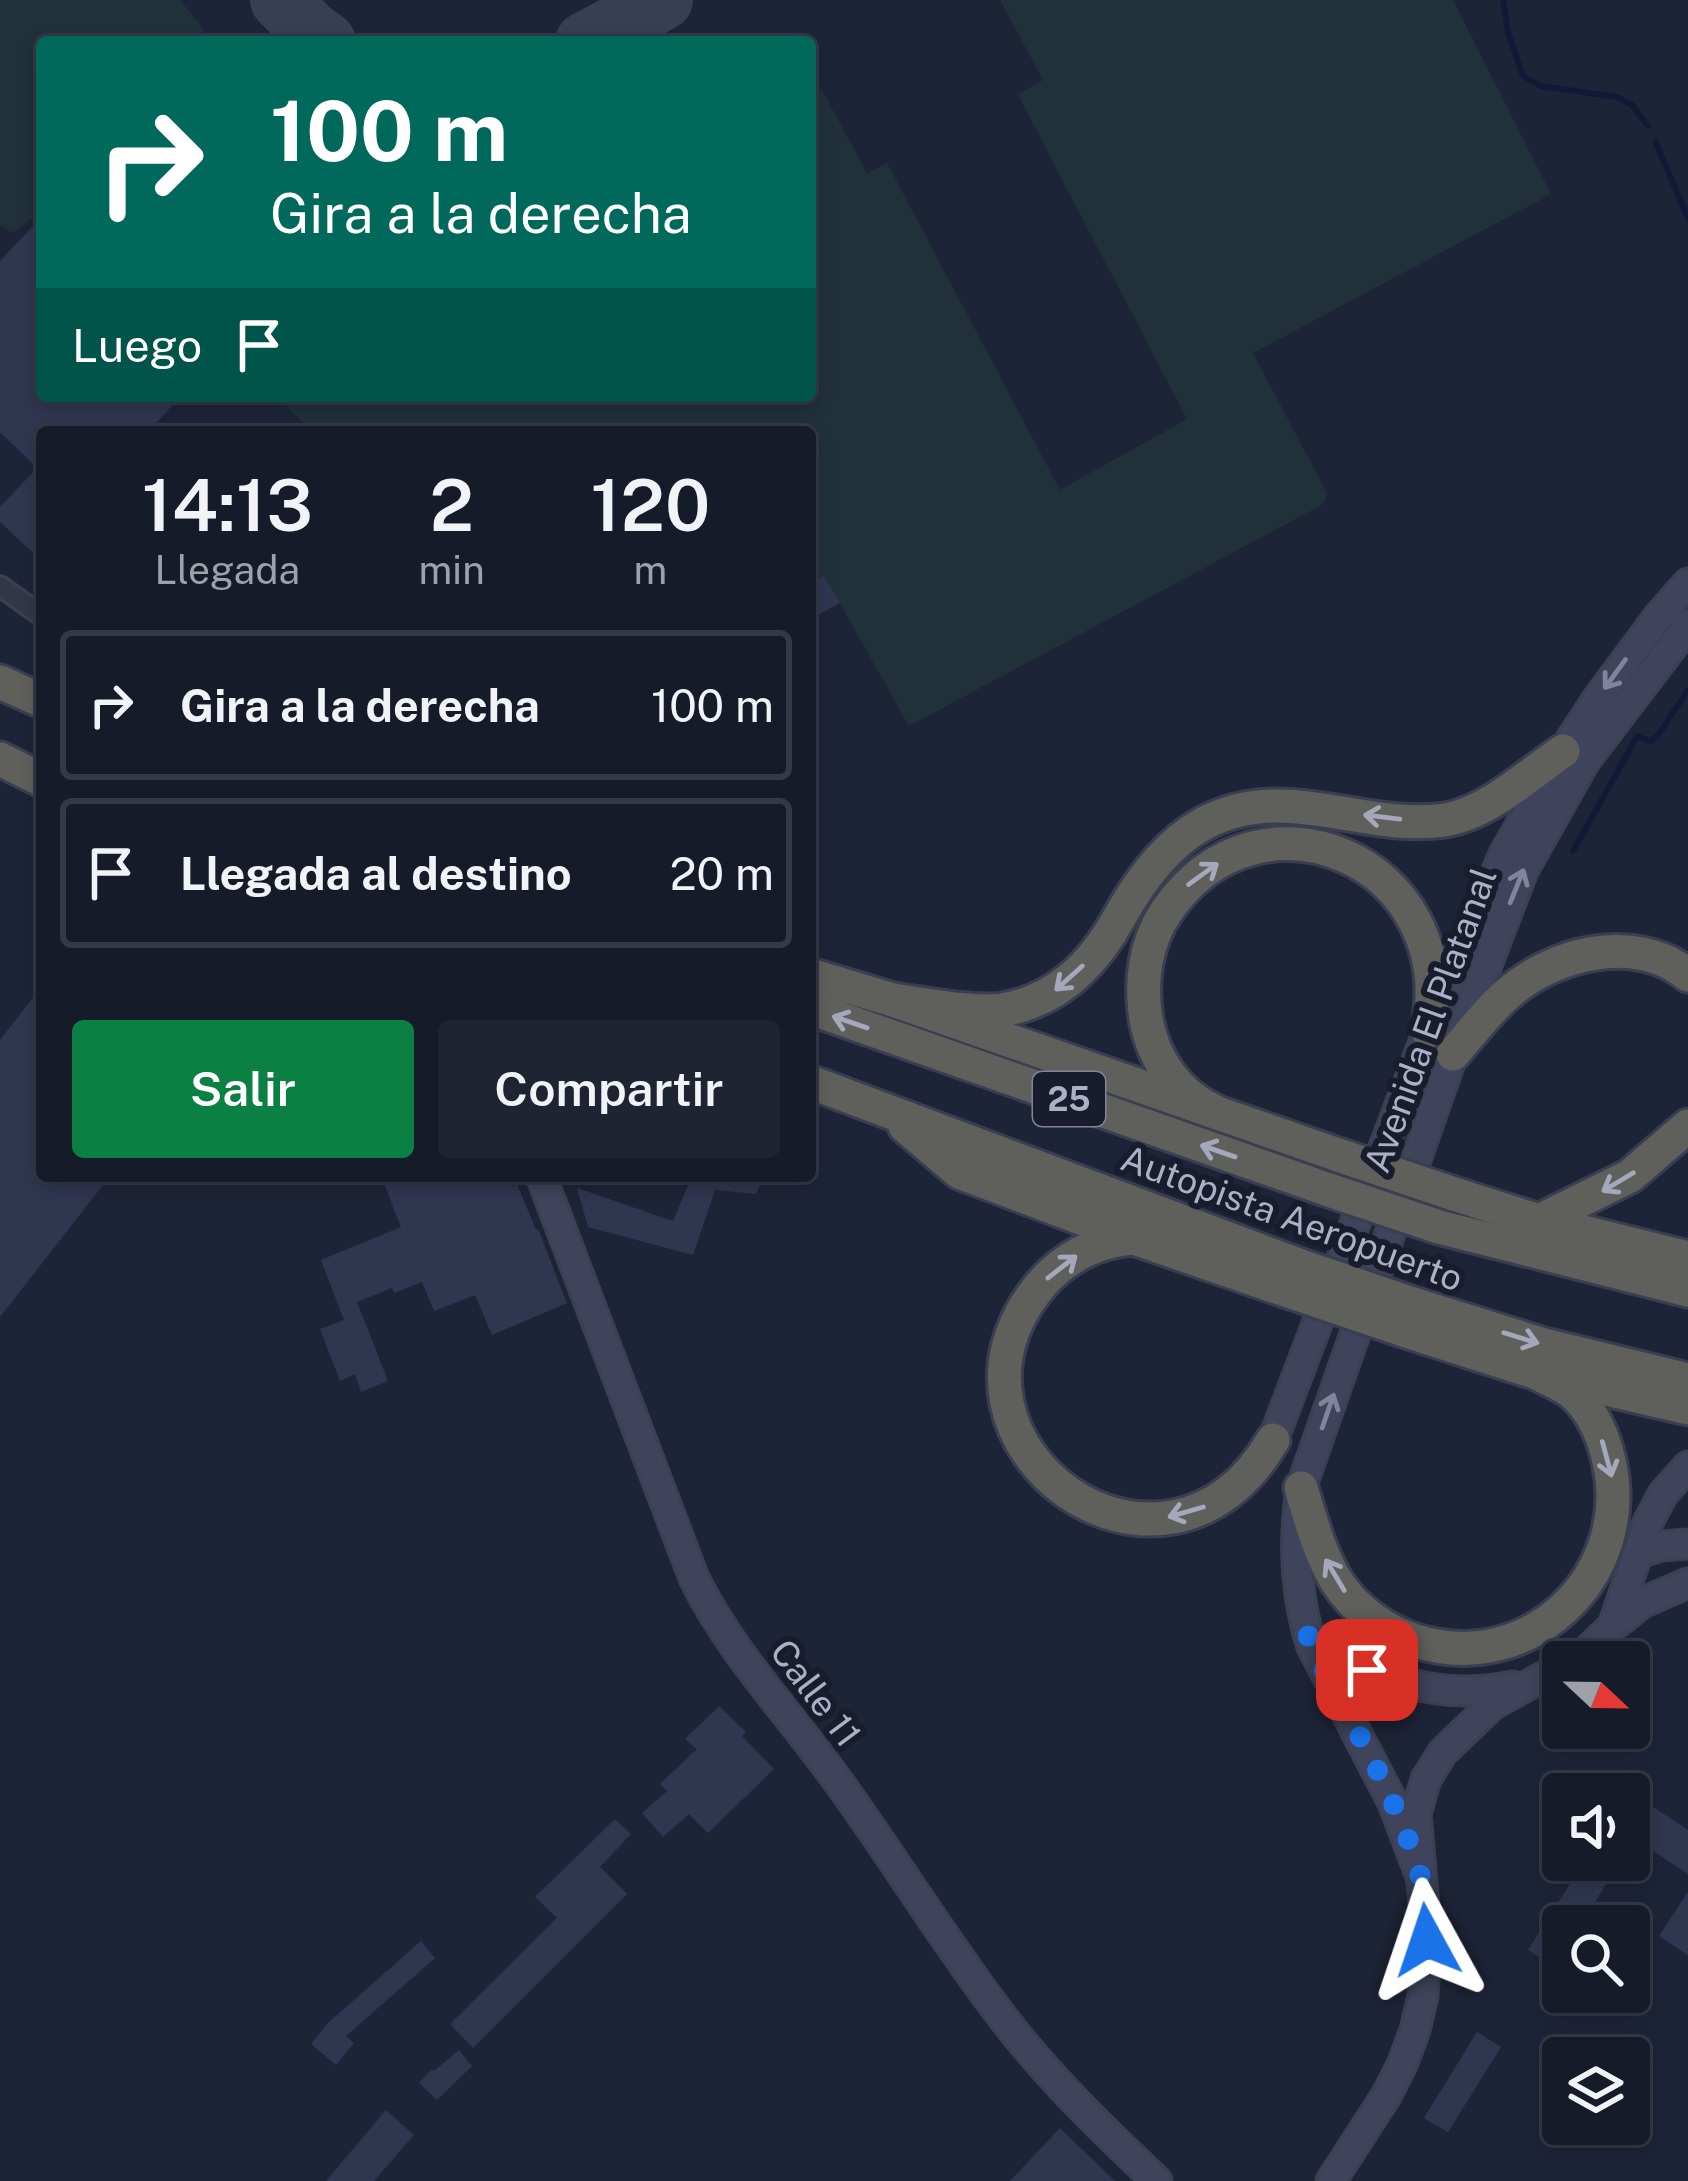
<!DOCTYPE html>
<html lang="es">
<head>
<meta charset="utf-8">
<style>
  body { margin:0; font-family:"Public Sans",sans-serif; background:#1f2432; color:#f1f3f6; height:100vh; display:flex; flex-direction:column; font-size:45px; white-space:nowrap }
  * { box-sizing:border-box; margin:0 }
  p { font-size:39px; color:#9ea1a8 }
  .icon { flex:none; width:66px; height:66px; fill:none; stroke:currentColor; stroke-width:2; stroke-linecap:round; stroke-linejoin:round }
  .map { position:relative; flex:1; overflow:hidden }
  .panel { position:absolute; left:36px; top:426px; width:780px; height:756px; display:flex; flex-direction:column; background:#161b2a; border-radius:12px; box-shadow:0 6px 18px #0003,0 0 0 3px #353947 }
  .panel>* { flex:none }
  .banner { position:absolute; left:36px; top:36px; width:780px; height:366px; border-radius:12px; box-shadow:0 6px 18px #0003,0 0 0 3px #353947; background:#00695c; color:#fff; overflow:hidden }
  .needle { width:78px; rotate:112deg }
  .controls { position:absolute; left:1542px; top:1641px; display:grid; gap:24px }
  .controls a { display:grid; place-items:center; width:108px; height:108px; border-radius:12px; background:#161b2a; box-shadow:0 6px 18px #0003,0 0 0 3px #353947; font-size:60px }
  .pin { position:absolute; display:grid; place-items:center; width:102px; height:102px; color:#fff; margin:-51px; border-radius:24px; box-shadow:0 6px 18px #0006 }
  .me { position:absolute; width:132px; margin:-66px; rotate:355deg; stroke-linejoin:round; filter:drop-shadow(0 0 9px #0008) }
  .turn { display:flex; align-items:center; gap:42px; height:252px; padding:0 36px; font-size:54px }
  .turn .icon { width:156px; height:156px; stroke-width:2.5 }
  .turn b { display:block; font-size:84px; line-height:102px }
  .then { display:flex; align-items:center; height:114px; padding:0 36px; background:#0003; gap:24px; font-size:45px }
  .eta { display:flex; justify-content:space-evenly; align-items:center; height:204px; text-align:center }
  .eta b { font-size:72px; font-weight:600; line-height:84px }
  .cta { display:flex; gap:24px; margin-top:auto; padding:24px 36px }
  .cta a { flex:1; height:138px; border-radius:12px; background:#0b8043; color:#fff; font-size:48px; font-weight:600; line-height:138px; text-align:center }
  .cta a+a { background:#1f2432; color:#f1f3f6 }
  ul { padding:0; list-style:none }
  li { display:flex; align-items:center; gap:36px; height:150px; margin:0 24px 18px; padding:0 12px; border:6px solid #353947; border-radius:12px }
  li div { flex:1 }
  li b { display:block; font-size:45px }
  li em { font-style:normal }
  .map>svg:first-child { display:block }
</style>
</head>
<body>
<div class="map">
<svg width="1688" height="2181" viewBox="0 0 1688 2181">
  <rect width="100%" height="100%" fill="#1e2438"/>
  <g fill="#203139">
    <path d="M 0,0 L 180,0 L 201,26 L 205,36 L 202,42 L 42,42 L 42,226 L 31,219 L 13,233 L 0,225 Z"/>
    <path d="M 1000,0 L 1453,0 L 1551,194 L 1253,353 L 1327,493 L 1325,501 L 1320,506 L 909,726 L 825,577 L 810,583 L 810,432 L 313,432 L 276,396 L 810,396 L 810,68 L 867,173 L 887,163 L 1060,490 L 1187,419 L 1018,95 L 1043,80 Z"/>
  </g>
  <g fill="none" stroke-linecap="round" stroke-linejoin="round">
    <g stroke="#121936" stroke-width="6">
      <path d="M 1503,0 L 1508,32 L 1523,76 L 1540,86 L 1617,97 L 1632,105 L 1648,126"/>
      <path d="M 1656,143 L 1688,218"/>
      <path d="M 1573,851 L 1637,737 L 1651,741 L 1659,734 L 1688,690"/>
    </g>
    <g stroke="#383e54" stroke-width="60">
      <path d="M 280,0 L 312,32 L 326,42"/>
      <path d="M 585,42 L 663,0"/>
    </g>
  </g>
  <g fill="#303650">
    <path d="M 32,227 L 42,237 L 42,396 L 181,396 L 148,432 L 42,432 L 42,561 L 0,522 L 0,507 L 37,468 L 0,432 L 0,261 Z"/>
    <path d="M 824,576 L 840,603 L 810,619 L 810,583 Z"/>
    <path d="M 42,986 L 42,1176 L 110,1176 L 0,1317 L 0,1040 Z"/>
    <path d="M 381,1176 L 507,1176 L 512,1186 L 517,1184 L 536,1230 L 538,1229 L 567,1303 L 492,1335 L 475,1295 L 434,1311 L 422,1282 L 394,1293 L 392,1288 L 357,1302 L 388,1381 L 361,1392 L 355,1374 L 340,1381 L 320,1329 L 344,1320 L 321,1260 L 401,1227 Z"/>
    <path d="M 692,1176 L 764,1176 L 756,1194 L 715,1190 L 693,1255 L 588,1227 L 577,1188 L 673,1221 Z"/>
    <path d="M 719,1706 L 746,1732 L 742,1736 L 774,1769 L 708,1833 L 689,1814 L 663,1837 L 642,1813 L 667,1791 L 660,1784 L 697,1749 L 685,1739 Z"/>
    <path d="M 1629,1791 L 1688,1830 L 1688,1874 L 1629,1835 Z"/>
    <path d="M 615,1819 L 631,1834 L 600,1867 L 627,1894 L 473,2048 L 450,2024 L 557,1918 L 535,1897 Z"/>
    <path d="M 1585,1860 L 1621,1860 L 1580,1926 L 1563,1926 L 1563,1952 L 1554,1966 L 1528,1950 Z"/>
    <path d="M 1688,1892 L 1688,1955 L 1659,1936 Z"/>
    <path d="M 421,1941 L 435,1958 L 346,2036 L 354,2043 L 336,2065 L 311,2044 L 328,2023 Z"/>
    <path d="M 1477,2032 L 1501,2047 L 1448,2132 L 1424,2118 Z"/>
    <path d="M 459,2050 L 472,2066 L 437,2100 L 419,2083 L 432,2069 L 434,2071 Z"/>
    <path d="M 386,2110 L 414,2135 L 400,2151 L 374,2181 L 326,2181 Z"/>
    <path d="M 1060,2128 L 1115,2181 L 1010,2181 Z"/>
  </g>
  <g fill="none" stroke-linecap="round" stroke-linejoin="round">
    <defs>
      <path id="minor" d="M 0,586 L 42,616"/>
      <g id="secondary">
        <path d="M 541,1176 L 694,1578 C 730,1652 789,1713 837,1780 C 893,1857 942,1938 1000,2014 C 1046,2075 1101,2128 1157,2181"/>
        <path d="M 1273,1440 L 1428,1031 L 1504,854 L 1563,751 L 1598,698 L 1658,617 L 1688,583"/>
        <path d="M 1639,1553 L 1661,1546 L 1688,1544"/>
        <path d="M 1616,1624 L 1642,1603 L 1688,1583"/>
        <path d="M 1308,1633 C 1367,1678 1438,1702 1513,1686"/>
        <path d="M 1570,1662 L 1587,1651 L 1613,1626 L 1648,1522 L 1663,1494 L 1688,1466"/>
        <path d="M 1421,1877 L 1393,1803 L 1312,1647 C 1295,1594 1293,1543 1301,1488 L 1453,1054 L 1523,871 L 1585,761 L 1688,626"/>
        <path d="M 1331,2181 L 1386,2096 L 1402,2065 L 1415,2030 L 1423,1996 L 1427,1940 L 1416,1814 L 1426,1779 L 1443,1752 L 1492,1705 L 1563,1666"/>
      </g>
      <g id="trunk">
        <path d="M 0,682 L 42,701"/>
        <path d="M 0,759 L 42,780"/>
        <path d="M 810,975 L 893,1000 L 1341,1156"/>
        <path d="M 893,1000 C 923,1004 973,1014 1002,1010 C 1057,1001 1093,965 1119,918 C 1139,882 1166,844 1203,824 C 1284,780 1362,832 1445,820 C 1488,813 1528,775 1563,751"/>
        <path d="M 810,1008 L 1329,1190"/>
        <path d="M 1453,1054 C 1470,1035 1485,1014 1504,997 C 1551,953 1634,932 1688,975"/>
        <path d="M 810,1082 L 1301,1266"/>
        <path d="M 1214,1111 C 1177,1094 1153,1059 1146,1019 C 1140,982 1145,943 1166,912 C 1259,774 1463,861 1428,1031"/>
        <path d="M 905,1126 L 959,1172 L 1134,1238 L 1291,1292"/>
        <path d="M 1451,1193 L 1539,1221 L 1688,1258"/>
        <path d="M 1539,1221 L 1630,1176 L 1688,1126"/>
        <path d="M 1439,1227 L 1688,1290"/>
        <path d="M 1134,1238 C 1097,1240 1063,1258 1039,1287 C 913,1444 1164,1627 1273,1440"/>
        <path d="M 1410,1303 L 1544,1345 L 1688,1380"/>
        <path d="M 1400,1329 L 1537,1373 L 1688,1408"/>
        <path d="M 1301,1488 C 1311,1520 1319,1553 1337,1582 C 1355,1610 1385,1631 1416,1641 C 1530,1677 1635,1575 1609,1461 C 1604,1438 1593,1412 1576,1396 C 1566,1386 1549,1380 1537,1373"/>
      </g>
    </defs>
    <use href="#minor" stroke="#3b4052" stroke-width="24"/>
    <use href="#secondary" stroke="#3b4052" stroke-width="33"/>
    <use href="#trunk" stroke="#393e50" stroke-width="39"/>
    <use href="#minor" stroke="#323649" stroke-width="18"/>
    <use href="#secondary" stroke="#3f445c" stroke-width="27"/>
    <use href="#trunk" stroke="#5f605c" stroke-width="33"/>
    <defs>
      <g id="trunk-bridge">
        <path d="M 1341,1156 L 1451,1193"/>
        <path d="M 1329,1190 L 1439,1227"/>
        <path d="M 1301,1266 L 1410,1303"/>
        <path d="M 1291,1292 L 1400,1329"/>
      </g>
    </defs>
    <use href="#trunk-bridge" stroke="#393e50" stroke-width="39" stroke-linecap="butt"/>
    <use href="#trunk-bridge" stroke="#5f605c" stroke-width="33"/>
  </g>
  <defs><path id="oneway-shaft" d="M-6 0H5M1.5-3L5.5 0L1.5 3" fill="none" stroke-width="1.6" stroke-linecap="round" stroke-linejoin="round" transform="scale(3)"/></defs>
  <g stroke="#80859c">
    <use href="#oneway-shaft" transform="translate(1615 674) rotate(126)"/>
    <use href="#oneway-shaft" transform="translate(1517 886) rotate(-68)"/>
    <use href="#oneway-shaft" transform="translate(1328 1411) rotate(-71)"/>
  </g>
  <g stroke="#a4a8bb">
    <use href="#oneway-shaft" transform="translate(1382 817) rotate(-173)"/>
    <use href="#oneway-shaft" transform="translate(1203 874) rotate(-36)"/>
    <use href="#oneway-shaft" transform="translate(1069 978) rotate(138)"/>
    <use href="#oneway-shaft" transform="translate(850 1022) rotate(-161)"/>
    <use href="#oneway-shaft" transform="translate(1218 1151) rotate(-161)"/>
    <use href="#oneway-shaft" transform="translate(1618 1182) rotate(149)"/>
    <use href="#oneway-shaft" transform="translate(1062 1267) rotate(-38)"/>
    <use href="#oneway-shaft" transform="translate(1521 1338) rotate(17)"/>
    <use href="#oneway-shaft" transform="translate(1607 1459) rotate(75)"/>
    <use href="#oneway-shaft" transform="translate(1186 1512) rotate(164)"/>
    <use href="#oneway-shaft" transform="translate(1335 1575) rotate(-121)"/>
  </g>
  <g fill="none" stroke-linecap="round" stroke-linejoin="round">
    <path stroke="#1a73e8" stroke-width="21" stroke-dasharray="0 37.8" d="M 1367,1670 L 1337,1655 L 1307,1632 L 1312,1647 C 1350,1721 1397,1795 1420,1875 C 1426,1896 1426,1918 1427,1940"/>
  </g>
  <g text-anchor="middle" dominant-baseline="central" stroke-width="12" stroke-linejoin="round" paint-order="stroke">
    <rect fill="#181c2d" stroke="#808498" stroke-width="3" x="1033" y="1072" width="72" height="54" rx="9"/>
    <g font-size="33" font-weight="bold" fill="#acb0c6">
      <text x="1069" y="1099">25</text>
    </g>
    <g font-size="36" fill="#acb0c6" stroke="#181c2d">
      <text transform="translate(1430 1020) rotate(-70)">Avenida El Platanal</text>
      <text transform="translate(1292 1218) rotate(20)">Autopista Aeropuerto</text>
      <text transform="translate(816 1693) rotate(53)">Calle 11</text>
    </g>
  </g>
</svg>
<div class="controls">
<a><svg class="needle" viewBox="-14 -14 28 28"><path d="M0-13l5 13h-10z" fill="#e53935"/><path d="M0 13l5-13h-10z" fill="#9ea1a8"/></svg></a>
<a><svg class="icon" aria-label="sound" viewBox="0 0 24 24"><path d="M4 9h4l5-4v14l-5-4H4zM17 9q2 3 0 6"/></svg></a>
<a><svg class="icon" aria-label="search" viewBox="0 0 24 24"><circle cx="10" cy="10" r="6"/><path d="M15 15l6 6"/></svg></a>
<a><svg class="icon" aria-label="layers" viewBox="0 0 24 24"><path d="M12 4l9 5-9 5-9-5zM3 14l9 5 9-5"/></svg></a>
</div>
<div class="pin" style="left:1367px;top:1670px;background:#d93025"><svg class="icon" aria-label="arrive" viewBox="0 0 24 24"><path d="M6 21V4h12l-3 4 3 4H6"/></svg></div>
<svg class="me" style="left:1427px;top:1940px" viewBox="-20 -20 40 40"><path d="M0-17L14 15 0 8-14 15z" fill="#1a73e8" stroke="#fff" stroke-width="4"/></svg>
<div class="banner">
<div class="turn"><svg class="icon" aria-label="right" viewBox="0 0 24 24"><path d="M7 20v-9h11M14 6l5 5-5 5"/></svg><div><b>100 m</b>Gira a la derecha</div></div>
<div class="then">Luego<svg class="icon" aria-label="arrive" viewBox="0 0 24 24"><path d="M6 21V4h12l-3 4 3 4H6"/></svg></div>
</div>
<section class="panel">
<div class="eta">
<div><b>14:13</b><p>Llegada</p></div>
<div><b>2</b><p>min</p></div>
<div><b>120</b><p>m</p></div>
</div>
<ul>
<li><svg class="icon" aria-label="right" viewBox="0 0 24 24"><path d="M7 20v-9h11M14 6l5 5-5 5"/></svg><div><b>Gira a la derecha</b></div><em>100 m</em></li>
<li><svg class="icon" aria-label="arrive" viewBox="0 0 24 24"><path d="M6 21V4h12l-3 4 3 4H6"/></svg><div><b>Llegada al destino</b></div><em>20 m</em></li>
</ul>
<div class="cta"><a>Salir</a><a>Compartir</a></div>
</section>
</div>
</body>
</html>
